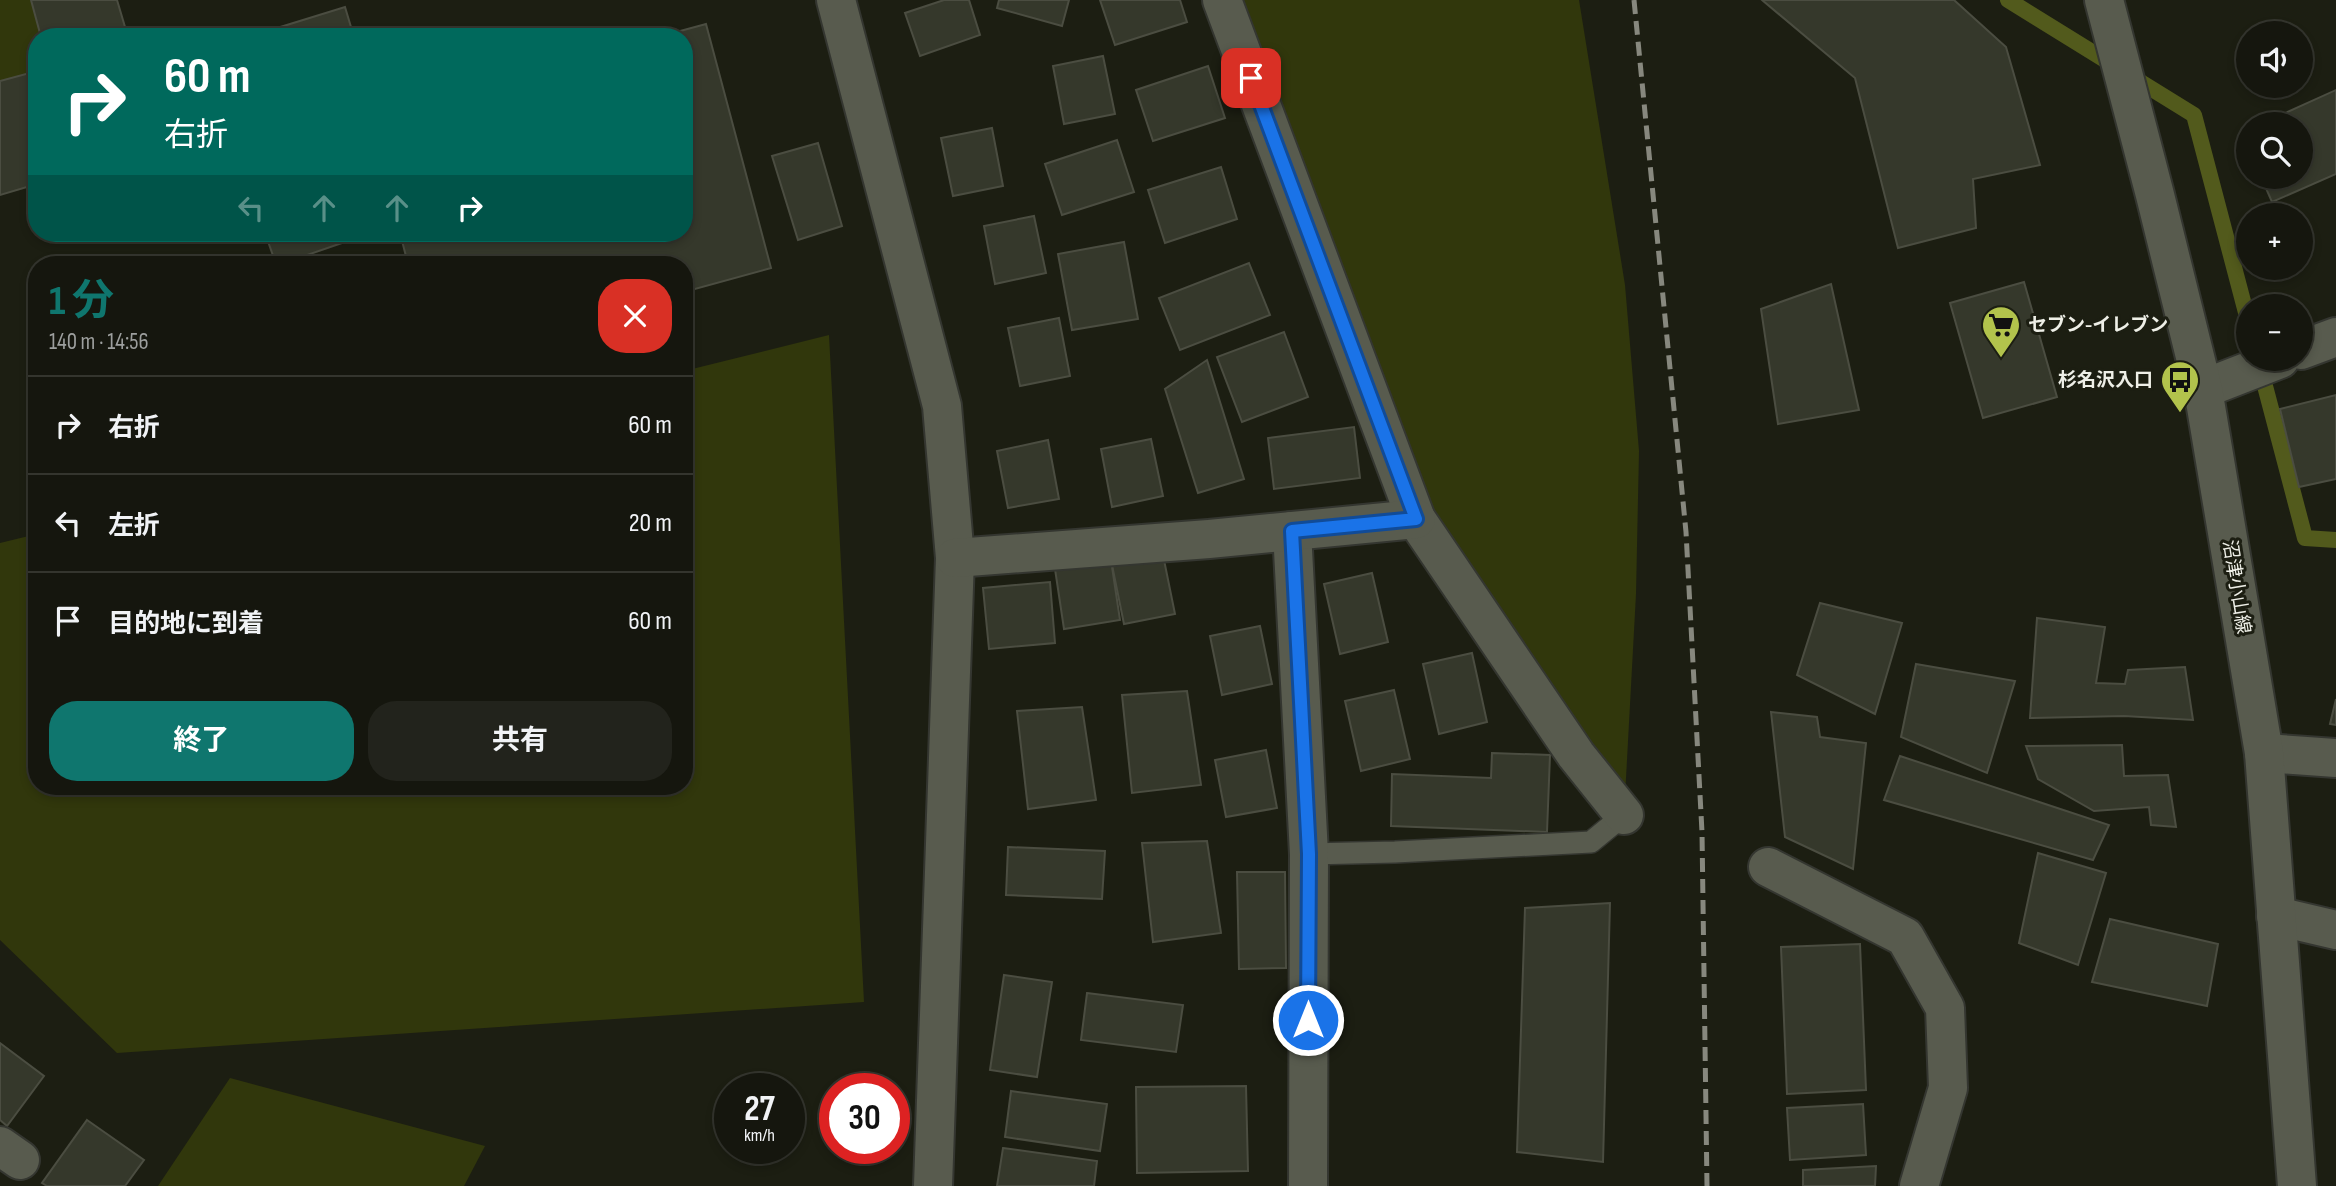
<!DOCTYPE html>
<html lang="ja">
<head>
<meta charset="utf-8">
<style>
  body { margin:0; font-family:"Sofia Sans Condensed","Noto Sans JP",sans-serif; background:#22231c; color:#f1f3f6; height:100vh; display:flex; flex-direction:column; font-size:26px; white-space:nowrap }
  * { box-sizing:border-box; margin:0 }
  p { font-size:23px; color:#9d9f9e }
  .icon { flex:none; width:38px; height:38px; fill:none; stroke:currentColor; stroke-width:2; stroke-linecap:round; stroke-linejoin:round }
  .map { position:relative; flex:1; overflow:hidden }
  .panel { position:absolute; left:28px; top:256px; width:665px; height:539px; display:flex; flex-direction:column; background:#15160e; border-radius:28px; box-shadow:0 4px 10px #0003,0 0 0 2px #34352e }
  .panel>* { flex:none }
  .hud { position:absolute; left:28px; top:28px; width:665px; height:214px; border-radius:28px; box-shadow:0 4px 10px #0003,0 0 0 2px #34352e; background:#00695c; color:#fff; overflow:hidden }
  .tools { position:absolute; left:2236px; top:21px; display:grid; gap:14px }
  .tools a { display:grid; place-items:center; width:77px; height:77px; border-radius:50%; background:#15160e; box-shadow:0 4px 10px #0003,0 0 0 2px #34352e; font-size:35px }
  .speed { position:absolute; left:714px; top:1073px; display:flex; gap:14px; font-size:35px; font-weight:700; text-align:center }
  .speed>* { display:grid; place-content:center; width:91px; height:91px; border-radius:50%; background:#15160e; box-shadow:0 4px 10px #0003,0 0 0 2px #34352e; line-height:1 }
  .speed small { font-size:18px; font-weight:400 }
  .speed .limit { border:10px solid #d22; background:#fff; color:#111 }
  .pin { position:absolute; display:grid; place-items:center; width:60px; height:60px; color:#fff; margin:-30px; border-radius:14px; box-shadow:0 4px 10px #0006 }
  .me { position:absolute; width:77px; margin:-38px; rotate:0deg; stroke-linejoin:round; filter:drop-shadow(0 0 5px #0008) }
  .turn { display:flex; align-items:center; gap:24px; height:147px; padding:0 21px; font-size:32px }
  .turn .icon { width:91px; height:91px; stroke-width:2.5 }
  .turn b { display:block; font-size:49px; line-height:60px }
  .lanes { display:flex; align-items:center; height:66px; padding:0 21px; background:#0003; justify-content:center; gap:35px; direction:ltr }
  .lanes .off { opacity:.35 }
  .round { display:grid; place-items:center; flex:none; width:74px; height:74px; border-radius:28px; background:#22231c }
  .summary { display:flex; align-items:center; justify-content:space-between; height:119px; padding:0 21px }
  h1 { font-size:42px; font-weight:700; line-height:52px; color:#0f766e }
  .cta { display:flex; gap:14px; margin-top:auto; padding:14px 21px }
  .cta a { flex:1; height:80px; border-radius:28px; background:#0f766e; color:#fff; font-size:28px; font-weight:700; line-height:80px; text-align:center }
  .cta a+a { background:#22231c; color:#f1f3f6 }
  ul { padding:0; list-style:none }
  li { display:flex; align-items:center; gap:21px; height:98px; padding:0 21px; border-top:2px solid #34352e }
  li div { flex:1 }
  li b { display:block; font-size:26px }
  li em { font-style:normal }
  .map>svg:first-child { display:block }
</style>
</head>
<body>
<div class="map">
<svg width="2336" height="1186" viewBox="0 0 2336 1186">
  <rect width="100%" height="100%" fill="#1c1e12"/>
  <g fill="#31370c">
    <path d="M 0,0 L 31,0 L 41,37 L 37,37 L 37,71 L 0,81 Z"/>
    <path d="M 1229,0 L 1579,0 L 1625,285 L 1639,451 L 1636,594 L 1624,815 L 1439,529 Z"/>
    <path d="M 829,335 L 864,1002 L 117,1053 L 0,940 L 0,543 L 37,534 L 37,786 L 684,786 L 684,371 Z"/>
    <path d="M 230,1078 L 485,1146 L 464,1186 L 158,1186 Z"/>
  </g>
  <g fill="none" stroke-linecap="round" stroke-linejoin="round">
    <g stroke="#525a1c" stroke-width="16">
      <path d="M 2008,0 L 2194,115 L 2249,324"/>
      <path d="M 2260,367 L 2305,538 L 2336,540"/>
    </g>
  </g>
  <g fill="#35382b" stroke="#4b4d41" stroke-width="2">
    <path d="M 31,0 L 117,0 L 128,37 L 41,37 Z"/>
    <path d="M 944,0 L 969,0 L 980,35 L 920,56 L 905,13 Z"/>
    <path d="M 999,0 L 1069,0 L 1062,26 L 997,8 Z"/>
    <path d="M 1100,0 L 1180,0 L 1187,22 L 1115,45 Z"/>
    <path d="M 1762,0 L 1954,0 L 2006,47 L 2040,165 L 1973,179 L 1976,228 L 1898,248 L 1855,78 Z"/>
    <path d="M 345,7 L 354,37 L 248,37 Z"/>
    <path d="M 706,24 L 771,268 L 684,292 L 684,264 L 408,264 L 400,233 L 684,233 L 684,37 L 658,37 Z"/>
    <path d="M 1103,56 L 1115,114 L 1064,124 L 1053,66 Z"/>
    <path d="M 1208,66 L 1225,118 L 1153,141 L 1136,90 Z"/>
    <path d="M 37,71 L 37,184 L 0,195 L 0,81 Z"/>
    <path d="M 2336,90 L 2336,174 L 2272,202 L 2261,177 L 2301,177 L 2301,124 L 2261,124 Z"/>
    <path d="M 992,128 L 1003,186 L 953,196 L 941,138 Z"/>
    <path d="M 2249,130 L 2249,147 L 2242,133 Z"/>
    <path d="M 1117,140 L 1134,192 L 1062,215 L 1045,164 Z"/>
    <path d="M 818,143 L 842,226 L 798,240 L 772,156 Z"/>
    <path d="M 1221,167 L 1237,219 L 1165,243 L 1148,190 Z"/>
    <path d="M 1034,216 L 1046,273 L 995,284 L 984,226 Z"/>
    <path d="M 265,233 L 371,233 L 281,264 L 276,264 Z"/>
    <path d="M 1124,242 L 1138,319 L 1072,330 L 1058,254 Z"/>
    <path d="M 1249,263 L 1270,315 L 1180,350 L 1159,298 Z"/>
    <path d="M 2024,282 L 2057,397 L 1983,418 L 1950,303 Z"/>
    <path d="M 1831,284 L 1859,410 L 1778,424 L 1761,309 Z"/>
    <path d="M 1059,318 L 1070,376 L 1020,386 L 1008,328 Z"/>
    <path d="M 1284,332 L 1308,397 L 1242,422 L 1217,357 Z"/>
    <path d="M 1207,360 L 1244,479 L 1198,493 L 1165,389 Z"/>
    <path d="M 2336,395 L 2336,479 L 2299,487 L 2280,409 Z"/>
    <path d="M 1354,427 L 1360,478 L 1274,489 L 1268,438 Z"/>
    <path d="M 1151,439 L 1163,496 L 1112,507 L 1101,449 Z"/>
    <path d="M 1048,440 L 1059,499 L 1008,508 L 997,451 Z"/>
    <path d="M 1163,555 L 1175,614 L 1124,624 L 1112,565 Z"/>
    <path d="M 1111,560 L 1120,620 L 1064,629 L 1055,569 Z"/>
    <path d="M 1372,573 L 1388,642 L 1340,654 L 1324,584 Z"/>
    <path d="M 1050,582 L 1055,643 L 989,649 L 983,588 Z"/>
    <path d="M 1820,603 L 1902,623 L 1875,714 L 1797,675 Z"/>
    <path d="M 2037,618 L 2105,627 L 2096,683 L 2125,684 L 2128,670 L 2185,667 L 2193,720 L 2124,716 L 2030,718 Z"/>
    <path d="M 1260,626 L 1272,684 L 1222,695 L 1210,636 Z"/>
    <path d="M 1472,653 L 1487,722 L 1439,734 L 1423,664 Z"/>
    <path d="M 1916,664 L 2015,681 L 1987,773 L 1901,737 Z"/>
    <path d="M 1394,690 L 1410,759 L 1361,771 L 1345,701 Z"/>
    <path d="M 1187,691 L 1201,785 L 1132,793 L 1122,695 Z"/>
    <path d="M 2336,699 L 2336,725 L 2330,724 Z"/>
    <path d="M 1082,707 L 1096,800 L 1028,809 L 1017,711 Z"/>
    <path d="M 1771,712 L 1817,717 L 1820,737 L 1866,743 L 1853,869 L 1785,837 Z"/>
    <path d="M 2122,745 L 2124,776 L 2168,775 L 2176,827 L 2151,825 L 2149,807 L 2094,811 L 2038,779 L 2026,746 Z"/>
    <path d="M 1266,750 L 1277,808 L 1226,817 L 1215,760 Z"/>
    <path d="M 1492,753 L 1550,755 L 1547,832 L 1391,826 L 1392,774 L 1491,778 Z"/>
    <path d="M 1900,756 L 2109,825 L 2093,860 L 1884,800 Z"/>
    <path d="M 1207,841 L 1221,933 L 1153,942 L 1142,843 Z"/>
    <path d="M 1008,847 L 1105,851 L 1102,899 L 1006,895 Z"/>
    <path d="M 2038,853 L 2106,873 L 2078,965 L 2019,943 Z"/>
    <path d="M 1237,872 L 1285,872 L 1286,968 L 1239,969 Z"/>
    <path d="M 1610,903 L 1603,1162 L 1517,1152 L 1525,908 Z"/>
    <path d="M 2110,919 L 2218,944 L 2207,1006 L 2092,982 Z"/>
    <path d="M 1860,944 L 1866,1090 L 1787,1094 L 1781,947 Z"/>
    <path d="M 1004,975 L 1052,982 L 1037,1077 L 990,1070 Z"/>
    <path d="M 1087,993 L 1183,1005 L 1176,1052 L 1081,1040 Z"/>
    <path d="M 0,1043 L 44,1076 L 7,1126 L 0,1120 Z"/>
    <path d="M 1246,1086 L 1248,1171 L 1137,1173 L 1136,1087 Z"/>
    <path d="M 1011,1091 L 1107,1104 L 1100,1151 L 1005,1137 Z"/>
    <path d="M 1863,1104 L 1866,1155 L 1790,1160 L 1787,1108 Z"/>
    <path d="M 87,1120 L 144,1160 L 125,1186 L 47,1186 L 42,1183 Z"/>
    <path d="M 1003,1148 L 1097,1161 L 1094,1186 L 997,1186 Z"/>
    <path d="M 1876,1166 L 1875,1186 L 1803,1186 L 1803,1170 Z"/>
  </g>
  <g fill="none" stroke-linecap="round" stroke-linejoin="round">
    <defs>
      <path id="service" d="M 1309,854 L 1395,852 L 1591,842 L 1624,815"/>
      <g id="minor">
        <path d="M 836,0 L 942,406 L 955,558 L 933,1186"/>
        <path d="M 1222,0 L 1416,519 L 1576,755 L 1624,815"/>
        <path d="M 2301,350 L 2336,337"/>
        <path d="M 2203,389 L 2280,359"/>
        <path d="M 1292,531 L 1309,854 L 1308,1186"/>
        <path d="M 955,558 L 1209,539 L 1416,519"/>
        <path d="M 2264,753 L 2336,758"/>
        <path d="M 1768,867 L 1905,937 L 1945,1008 L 1948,1088 L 1919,1186"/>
        <path d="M 2276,916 L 2336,930"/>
        <path d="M 0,1146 L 20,1160"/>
      </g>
      <path id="secondary" d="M 2104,0 L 2155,195 L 2203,389 L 2264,753 L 2297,1186"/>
    </defs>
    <use href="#service" stroke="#343630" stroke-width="24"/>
    <use href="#minor" stroke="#343630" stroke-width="42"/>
    <use href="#secondary" stroke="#343630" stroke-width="42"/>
    <use href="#service" stroke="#585b4e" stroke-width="21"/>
    <use href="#minor" stroke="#585b4e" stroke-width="38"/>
    <use href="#secondary" stroke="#585b4e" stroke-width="38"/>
    <path stroke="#87887e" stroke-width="5" stroke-dasharray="14 7" stroke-linecap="butt" d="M 1634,0 L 1686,532 L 1702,832 L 1707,1186"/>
  </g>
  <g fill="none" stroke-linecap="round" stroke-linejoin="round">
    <defs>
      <path id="route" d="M 1251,78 L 1416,519 L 1292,531 L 1309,854 L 1308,1020"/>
    </defs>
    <use href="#route" stroke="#114b97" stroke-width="18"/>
    <use href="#route" stroke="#1a73e8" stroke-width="12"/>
  </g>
  <defs>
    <symbol id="supermarket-pin" viewBox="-11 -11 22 30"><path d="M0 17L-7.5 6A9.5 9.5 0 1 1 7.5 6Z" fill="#b2c34c" stroke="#1c1e12"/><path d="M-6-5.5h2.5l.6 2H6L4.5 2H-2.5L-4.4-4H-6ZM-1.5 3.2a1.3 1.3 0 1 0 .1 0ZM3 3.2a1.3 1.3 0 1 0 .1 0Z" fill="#111"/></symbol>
    <symbol id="bus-pin" viewBox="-11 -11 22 30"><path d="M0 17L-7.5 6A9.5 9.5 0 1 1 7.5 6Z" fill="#b2c34c" stroke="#1c1e12"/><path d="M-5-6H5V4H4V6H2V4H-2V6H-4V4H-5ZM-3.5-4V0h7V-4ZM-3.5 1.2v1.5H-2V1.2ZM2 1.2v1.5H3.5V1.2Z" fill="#111"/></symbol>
  </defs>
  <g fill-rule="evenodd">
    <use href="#supermarket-pin" x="1979" y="303" width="44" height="60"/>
    <use href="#bus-pin" x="2158" y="358" width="44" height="60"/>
  </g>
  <g text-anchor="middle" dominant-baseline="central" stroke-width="6" stroke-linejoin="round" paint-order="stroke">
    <g font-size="19" font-weight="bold" fill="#eeefe7" stroke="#1c1e12" text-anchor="start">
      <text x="2028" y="325">セブン-イレブン</text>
      <text x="2153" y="380" text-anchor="end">杉名沢入口</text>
    </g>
    <g font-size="19" fill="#eeefe7" stroke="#1c1e12">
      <text transform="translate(2236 587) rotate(81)">沼津小山線</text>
    </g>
  </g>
</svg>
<div class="tools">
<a><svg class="icon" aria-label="sound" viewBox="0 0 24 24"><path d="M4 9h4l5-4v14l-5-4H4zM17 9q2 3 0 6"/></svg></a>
<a><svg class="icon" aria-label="search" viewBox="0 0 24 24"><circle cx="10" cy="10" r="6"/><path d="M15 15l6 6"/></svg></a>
<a>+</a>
<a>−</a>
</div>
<div class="speed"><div>27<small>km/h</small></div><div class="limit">30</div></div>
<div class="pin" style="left:1251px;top:78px;background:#d93025"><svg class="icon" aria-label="arrive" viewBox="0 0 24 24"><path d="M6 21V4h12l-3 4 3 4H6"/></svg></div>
<svg class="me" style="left:1308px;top:1020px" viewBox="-20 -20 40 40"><circle r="17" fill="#1a73e8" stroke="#fff" stroke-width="3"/><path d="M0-11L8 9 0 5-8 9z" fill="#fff"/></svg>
<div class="hud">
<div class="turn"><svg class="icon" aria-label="right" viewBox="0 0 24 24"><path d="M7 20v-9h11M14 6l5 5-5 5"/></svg><div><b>60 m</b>右折</div></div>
<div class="lanes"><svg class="icon off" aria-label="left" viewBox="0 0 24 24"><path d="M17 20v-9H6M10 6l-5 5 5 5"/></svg><svg class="icon off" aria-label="ahead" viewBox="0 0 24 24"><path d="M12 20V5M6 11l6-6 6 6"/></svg><svg class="icon off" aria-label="ahead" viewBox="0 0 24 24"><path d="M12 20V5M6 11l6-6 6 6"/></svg><svg class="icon" aria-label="right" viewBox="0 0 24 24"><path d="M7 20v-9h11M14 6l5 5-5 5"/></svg></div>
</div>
<section class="panel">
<div class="summary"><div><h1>1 分</h1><p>140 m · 14:56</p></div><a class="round" style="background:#d93025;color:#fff"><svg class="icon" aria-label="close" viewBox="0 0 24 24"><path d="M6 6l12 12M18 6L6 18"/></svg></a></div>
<ul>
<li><svg class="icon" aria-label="right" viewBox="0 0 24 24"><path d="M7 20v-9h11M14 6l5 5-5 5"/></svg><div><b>右折</b></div><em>60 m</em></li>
<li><svg class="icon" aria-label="left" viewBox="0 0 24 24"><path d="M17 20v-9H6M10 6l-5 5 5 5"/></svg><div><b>左折</b></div><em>20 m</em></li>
<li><svg class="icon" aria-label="arrive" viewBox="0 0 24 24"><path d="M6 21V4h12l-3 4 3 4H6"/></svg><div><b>目的地に到着</b></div><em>60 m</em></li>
</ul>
<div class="cta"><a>終了</a><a>共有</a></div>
</section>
</div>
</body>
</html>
